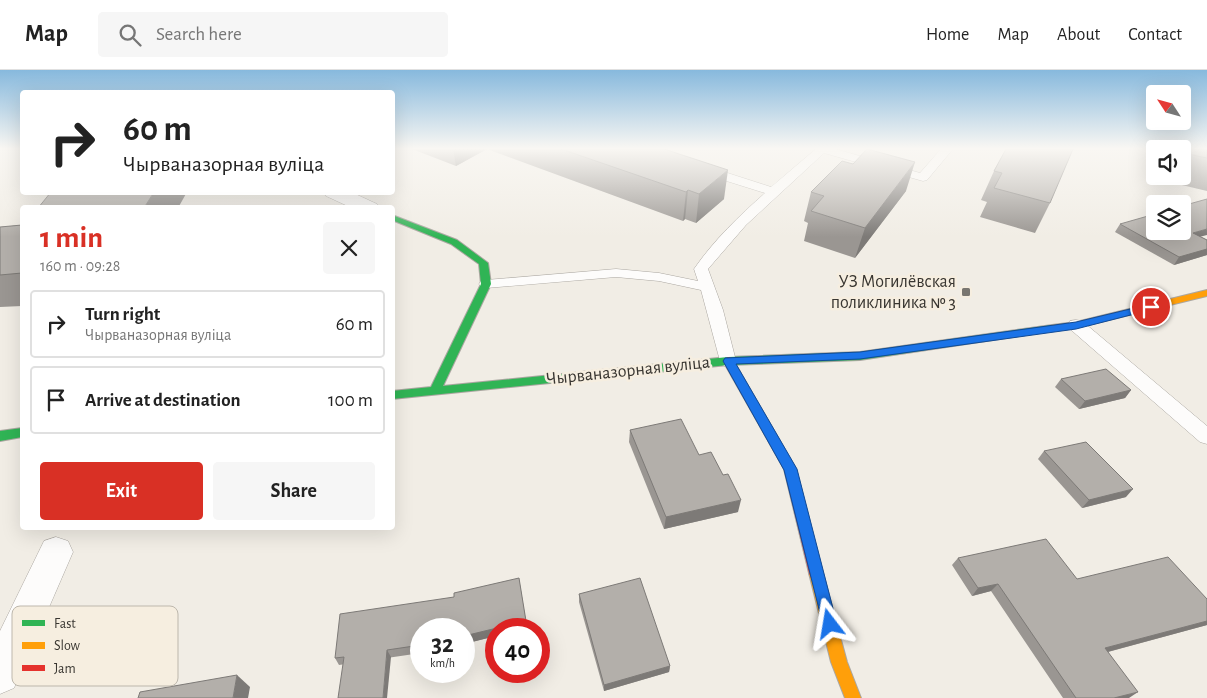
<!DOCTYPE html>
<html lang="en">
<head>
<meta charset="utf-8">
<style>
  body { margin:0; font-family:"Alegreya Sans",sans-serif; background:#f6f6f6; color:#222; height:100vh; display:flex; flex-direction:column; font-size:19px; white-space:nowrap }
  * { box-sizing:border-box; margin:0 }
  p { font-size:16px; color:#767676 }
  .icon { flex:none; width:28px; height:28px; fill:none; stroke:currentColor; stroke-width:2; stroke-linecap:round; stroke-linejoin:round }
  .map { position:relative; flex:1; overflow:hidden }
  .side { position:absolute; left:20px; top:135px; width:375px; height:325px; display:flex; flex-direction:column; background:#fff; border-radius:5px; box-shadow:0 5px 20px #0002 }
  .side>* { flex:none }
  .top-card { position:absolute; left:20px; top:20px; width:375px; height:105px; border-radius:5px; box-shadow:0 5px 20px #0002; background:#fff; color:#222; overflow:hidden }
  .needle { width:32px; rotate:306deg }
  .tools { position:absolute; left:1146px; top:15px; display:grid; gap:10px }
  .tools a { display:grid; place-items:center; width:45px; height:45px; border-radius:5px; background:#fff; box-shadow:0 5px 20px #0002; font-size:25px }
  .speed { position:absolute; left:410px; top:548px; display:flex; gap:10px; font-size:25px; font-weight:700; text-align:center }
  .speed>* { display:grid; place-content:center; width:65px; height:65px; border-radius:50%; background:#fff; box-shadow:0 5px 20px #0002; line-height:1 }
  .speed small { font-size:12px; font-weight:400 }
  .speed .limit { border:8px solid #d22; background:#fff; color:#111 }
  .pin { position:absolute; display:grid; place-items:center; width:42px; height:42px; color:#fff; margin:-21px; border:2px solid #fff; border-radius:50%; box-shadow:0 1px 5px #0007 }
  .me { position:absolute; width:55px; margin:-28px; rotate:346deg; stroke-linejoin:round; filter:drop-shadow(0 0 4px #0008) }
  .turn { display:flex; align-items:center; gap:18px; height:105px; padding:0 20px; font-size:22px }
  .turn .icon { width:65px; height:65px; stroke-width:2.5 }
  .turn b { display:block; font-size:35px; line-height:42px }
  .round { display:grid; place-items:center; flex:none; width:52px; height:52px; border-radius:5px; background:#f6f6f6 }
  .summary { display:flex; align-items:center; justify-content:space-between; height:85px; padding:0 20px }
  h1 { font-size:30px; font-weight:700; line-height:38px; color:#d93025 }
  .primary-button { display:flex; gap:10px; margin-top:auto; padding:10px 20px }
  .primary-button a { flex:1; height:58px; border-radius:5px; background:#d93025; color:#fff; font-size:20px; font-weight:700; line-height:58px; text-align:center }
  .primary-button a+a { background:#f6f6f6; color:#222 }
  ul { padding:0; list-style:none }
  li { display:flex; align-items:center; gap:15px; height:68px; margin:0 10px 8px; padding:0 10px; border:2px solid #e0e0e0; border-radius:5px }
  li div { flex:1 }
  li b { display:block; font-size:19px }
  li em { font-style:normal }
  header { display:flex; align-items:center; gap:30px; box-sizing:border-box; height:70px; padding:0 25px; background:#fff; border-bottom:1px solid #e0e0e0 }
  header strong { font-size:24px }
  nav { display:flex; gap:28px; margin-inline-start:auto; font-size:18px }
  .search { width:350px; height:45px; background:#f6f6f6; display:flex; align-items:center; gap:12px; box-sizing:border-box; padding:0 18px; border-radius:5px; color:#767676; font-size:19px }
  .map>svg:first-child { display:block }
</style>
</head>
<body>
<header>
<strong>Map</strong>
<div class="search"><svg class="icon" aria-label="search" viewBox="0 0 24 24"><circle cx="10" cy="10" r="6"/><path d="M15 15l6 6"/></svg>Search here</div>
<nav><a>Home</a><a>Map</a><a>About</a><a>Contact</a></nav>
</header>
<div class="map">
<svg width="1207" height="628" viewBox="0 0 1207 628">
  <rect width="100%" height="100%" fill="#f1ede5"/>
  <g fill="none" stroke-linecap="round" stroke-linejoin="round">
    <defs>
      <g id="lane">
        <path d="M 816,79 L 835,79 L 920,103 L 941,79 L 953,79 L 927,110 L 923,111 L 824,83 L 746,155 L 708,199 L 723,240 L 736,291 L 734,295 L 728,297 L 722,295 L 720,291 L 701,220 L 659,211 L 616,207 L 486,218 L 481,217 L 479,214 L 481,211 L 486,210 L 616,199 L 659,203 L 698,211 L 694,199 C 714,170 739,146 765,123 L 701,103 L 699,100 L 701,97 L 709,97 L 771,117 Z"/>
        <path d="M 1076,250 L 1082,251 L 1207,356 L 1207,374 L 1200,372 L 1070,259 L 1068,255 L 1070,251 Z"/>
      </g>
      <g id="street">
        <path d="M 324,122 L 351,122 L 377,134 L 380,138 L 352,138 L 326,126 Z"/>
        <path d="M 56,467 L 68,471 L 73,482 L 14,618 L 0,624 L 0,561 L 44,471 Z"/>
      </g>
      <g id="fast">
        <path d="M 392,145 L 457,170 L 488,193 L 491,214 L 443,316 L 728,287 L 860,282 L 1052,255 L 1057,258 L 1052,261 L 860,290 L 728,295 L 392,329 L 392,321 L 431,317 L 481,214 L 479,194 L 451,174 L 392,150 Z"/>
        <path d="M 22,358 L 22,367 L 0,371 L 0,361 Z"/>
      </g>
      <g id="slow">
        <path d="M 1207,220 L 1207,226 L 1076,258 L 1052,261 L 1047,258 L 1052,255 L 1076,252 Z"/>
        <path d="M 816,496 L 821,498 L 823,503 L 847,592 L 861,628 L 845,628 L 831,592 L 809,503 L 811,498 Z"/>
      </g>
      <path id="jam" d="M 728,287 L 732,288 L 796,399 L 823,503 L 821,508 L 816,510 L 811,508 L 809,503 L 784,399 L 723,291 Z"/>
    </defs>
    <use href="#lane" stroke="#aba7a1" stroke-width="1"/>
    <use href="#street" stroke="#aba7a1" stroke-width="1"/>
    <use href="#fast" stroke="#aba7a1" stroke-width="2"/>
    <use href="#slow" stroke="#aba7a1" stroke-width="2"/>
    <use href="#jam" stroke="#aba7a1" stroke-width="2"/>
    <use href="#lane" fill="#fdfcfb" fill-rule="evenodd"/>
    <use href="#street" fill="#fdfcfb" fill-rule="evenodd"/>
    <use href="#fast" fill="#30b455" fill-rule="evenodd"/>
    <use href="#slow" fill="#ff9f0a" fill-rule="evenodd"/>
    <use href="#jam" fill="#e5322d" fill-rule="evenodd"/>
  </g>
  <g fill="#9a9692">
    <path d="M 412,79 L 664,79 L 724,129 L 696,153 L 685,149 L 683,151 L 487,79 L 456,96 Z"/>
    <path d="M 1006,79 L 1050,133 L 1035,163 L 980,147 L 987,132 L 981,130 L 994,101 Z"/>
    <path d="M 1182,79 L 1207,79 L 1207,121 L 1165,111 L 1166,106 L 1182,106 Z"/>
    <path d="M 906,121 L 855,188 L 804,171 L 808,153 L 804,151 L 811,122 Z"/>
    <path d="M 1120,154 L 1207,170 L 1207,185 L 1174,195 L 1115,162 Z"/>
    <path d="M 22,155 L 22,236 L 0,237 L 0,157 Z"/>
    <path d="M 1061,309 L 1131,320 L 1125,328 L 1079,339 L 1055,317 Z"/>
    <path d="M 630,360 L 699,385 L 738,442 L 664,459 L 629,372 Z"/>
    <path d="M 1044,381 L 1126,427 L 1082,438 L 1038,389 Z"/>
    <path d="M 958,488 L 1077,509 L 1207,529 L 1207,555 L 1108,582 L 1129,628 L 1063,628 L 991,521 L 972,526 L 952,495 Z"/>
    <path d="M 519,508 L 527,558 L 464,574 L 464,559 L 421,559 L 421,583 L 339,595 L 335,588 Z"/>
    <path d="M 579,524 L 670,596 L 669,602 L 604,621 L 579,532 Z"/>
  </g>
  <g fill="#7d7a77">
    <path d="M 453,79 L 487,79 L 456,96 Z"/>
    <path d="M 915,92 L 906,121 L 855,188 L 865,158 Z"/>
    <path d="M 728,100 L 724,129 L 696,153 L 699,124 Z"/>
    <path d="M 688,120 L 685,149 L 683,151 L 686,122 Z"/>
    <path d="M 154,122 L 187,122 L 178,138 L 144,138 Z"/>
    <path d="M 1207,159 L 1207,165 L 1187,170 L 1193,163 Z"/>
    <path d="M 1207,179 L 1207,185 L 1174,195 L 1179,187 Z"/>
    <path d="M 1131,320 L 1125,328 L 1079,339 L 1085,331 Z"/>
    <path d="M 1133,419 L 1126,427 L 1082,438 L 1089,430 Z"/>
    <path d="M 741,430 L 738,442 L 664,459 L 666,447 Z"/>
    <path d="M 998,514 L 991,521 L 972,526 L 978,518 Z"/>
    <path d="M 526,551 L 527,558 L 525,559 L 496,559 L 496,566 L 464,574 L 464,566 Z"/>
    <path d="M 1207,551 L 1207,555 L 1096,585 L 1105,578 Z"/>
    <path d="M 387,580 L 391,587 L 387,628 L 383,628 Z"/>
    <path d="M 670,596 L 669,602 L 604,621 L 604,615 Z"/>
    <path d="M 237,605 L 250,617 L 248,628 L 233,628 Z"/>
    <path d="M 1138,622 L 1129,628 L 1114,628 Z"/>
  </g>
  <g fill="#b3afaa" stroke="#7d7a77">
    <path d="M 561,79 L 664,79 L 728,100 L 699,124 L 688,120 L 686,122 Z"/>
    <path d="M 867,79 L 915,92 L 865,158 L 811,141 L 824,126 L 811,122 L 842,91 L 853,94 Z"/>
    <path d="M 1006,79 L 1073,79 L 1050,133 L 994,118 L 1002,103 L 994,101 Z"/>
    <path d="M 1184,79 L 1207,79 L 1207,88 L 1183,83 Z"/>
    <path d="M 51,122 L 154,122 L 144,138 L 38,138 Z"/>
    <path d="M 1207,129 L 1207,159 L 1193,163 L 1207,170 L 1207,179 L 1179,187 L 1120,154 L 1155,144 L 1155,161 L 1182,161 L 1182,136 Z"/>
    <path d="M 22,155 L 22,203 L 0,205 L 0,157 Z"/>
    <path d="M 1106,299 L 1131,320 L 1085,331 L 1061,309 Z"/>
    <path d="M 681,349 L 699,385 L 711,382 L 723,405 L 728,404 L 741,430 L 666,447 L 630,360 Z"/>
    <path d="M 1086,372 L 1133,419 L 1089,430 L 1044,381 Z"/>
    <path d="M 1046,469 L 1077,509 L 1168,487 L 1207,529 L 1207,551 L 1105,578 L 1138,622 L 1114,628 L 1076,628 L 998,514 L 978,518 L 958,488 Z"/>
    <path d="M 519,508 L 526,551 L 464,566 L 464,559 L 421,559 L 421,575 L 387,580 L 383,628 L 338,628 L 344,587 L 335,588 L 340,544 L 454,527 L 454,523 Z"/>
    <path d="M 640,508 L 670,596 L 604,615 L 579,524 Z"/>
    <path d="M 237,605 L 233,628 L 138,628 L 140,622 Z"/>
  </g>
  <linearGradient id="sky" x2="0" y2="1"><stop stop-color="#87b9dd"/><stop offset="0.47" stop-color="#f9f7f3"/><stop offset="1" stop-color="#f9f7f3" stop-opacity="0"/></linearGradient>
  <rect width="1207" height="167" fill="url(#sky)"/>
  <path fill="#1a73e8" stroke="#114b97" d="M 1151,234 L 1154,235 L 1154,239 L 1076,259 L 860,289 L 736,294 L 797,399 L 837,554 L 835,559 L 830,561 L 824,559 L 784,400 L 723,291 L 725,288 L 860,282 L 1076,252 Z"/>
  <rect fill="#797670" stroke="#f6eee0" stroke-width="2" x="961" y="217" width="10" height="10" rx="2.5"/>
  <g text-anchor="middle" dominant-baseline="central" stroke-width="5" stroke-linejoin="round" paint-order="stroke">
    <g font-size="18" fill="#393631" stroke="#f6eee0" text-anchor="end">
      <text x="956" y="212">УЗ Могилёвская<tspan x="956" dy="21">поликлиника № 3</tspan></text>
    </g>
    <g font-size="18" fill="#393631" stroke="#f6eee0">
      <text transform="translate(628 301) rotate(-6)">Чырваназорная вуліца</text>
    </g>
  </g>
  <rect x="12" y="536" width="166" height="80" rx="8" fill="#f6eee0" stroke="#bdb7ac" stroke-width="1"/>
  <rect x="22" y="550" width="23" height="6" fill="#30b455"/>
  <rect x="22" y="572" width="23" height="7" fill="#ff9f0a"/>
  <rect x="22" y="595" width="23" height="6" fill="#e5322d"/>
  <g font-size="14" fill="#393631">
    <text x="54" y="558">Fast</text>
    <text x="54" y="580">Slow</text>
    <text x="54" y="603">Jam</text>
  </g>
</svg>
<div class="tools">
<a><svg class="needle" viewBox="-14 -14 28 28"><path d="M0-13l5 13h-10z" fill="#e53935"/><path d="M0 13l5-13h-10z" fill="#767676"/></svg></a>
<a><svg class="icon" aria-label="sound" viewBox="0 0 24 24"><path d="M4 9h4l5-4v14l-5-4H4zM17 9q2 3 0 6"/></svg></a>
<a><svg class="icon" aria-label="layers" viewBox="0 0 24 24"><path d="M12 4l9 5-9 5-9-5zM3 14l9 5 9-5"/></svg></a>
</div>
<div class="speed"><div>32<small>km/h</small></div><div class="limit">40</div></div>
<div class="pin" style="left:1151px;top:237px;background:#d93025"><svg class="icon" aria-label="arrive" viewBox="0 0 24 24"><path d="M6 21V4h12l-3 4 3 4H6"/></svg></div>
<svg class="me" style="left:830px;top:554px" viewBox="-20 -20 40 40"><path d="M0-17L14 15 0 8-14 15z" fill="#1a73e8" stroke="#fff" stroke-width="4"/></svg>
<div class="top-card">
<div class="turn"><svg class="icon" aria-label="right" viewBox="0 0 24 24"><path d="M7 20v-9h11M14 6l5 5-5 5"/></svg><div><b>60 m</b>Чырваназорная вуліца</div></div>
</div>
<section class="side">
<div class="summary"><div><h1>1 min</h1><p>160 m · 09:28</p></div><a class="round"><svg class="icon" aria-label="close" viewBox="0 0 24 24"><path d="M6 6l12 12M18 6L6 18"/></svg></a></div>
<ul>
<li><svg class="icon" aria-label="right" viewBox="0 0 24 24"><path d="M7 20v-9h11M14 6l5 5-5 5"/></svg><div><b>Turn right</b><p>Чырваназорная вуліца</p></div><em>60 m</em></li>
<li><svg class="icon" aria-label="arrive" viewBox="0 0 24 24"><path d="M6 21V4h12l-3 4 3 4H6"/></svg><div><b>Arrive at destination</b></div><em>100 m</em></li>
</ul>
<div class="primary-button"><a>Exit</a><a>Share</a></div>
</section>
</div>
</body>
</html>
